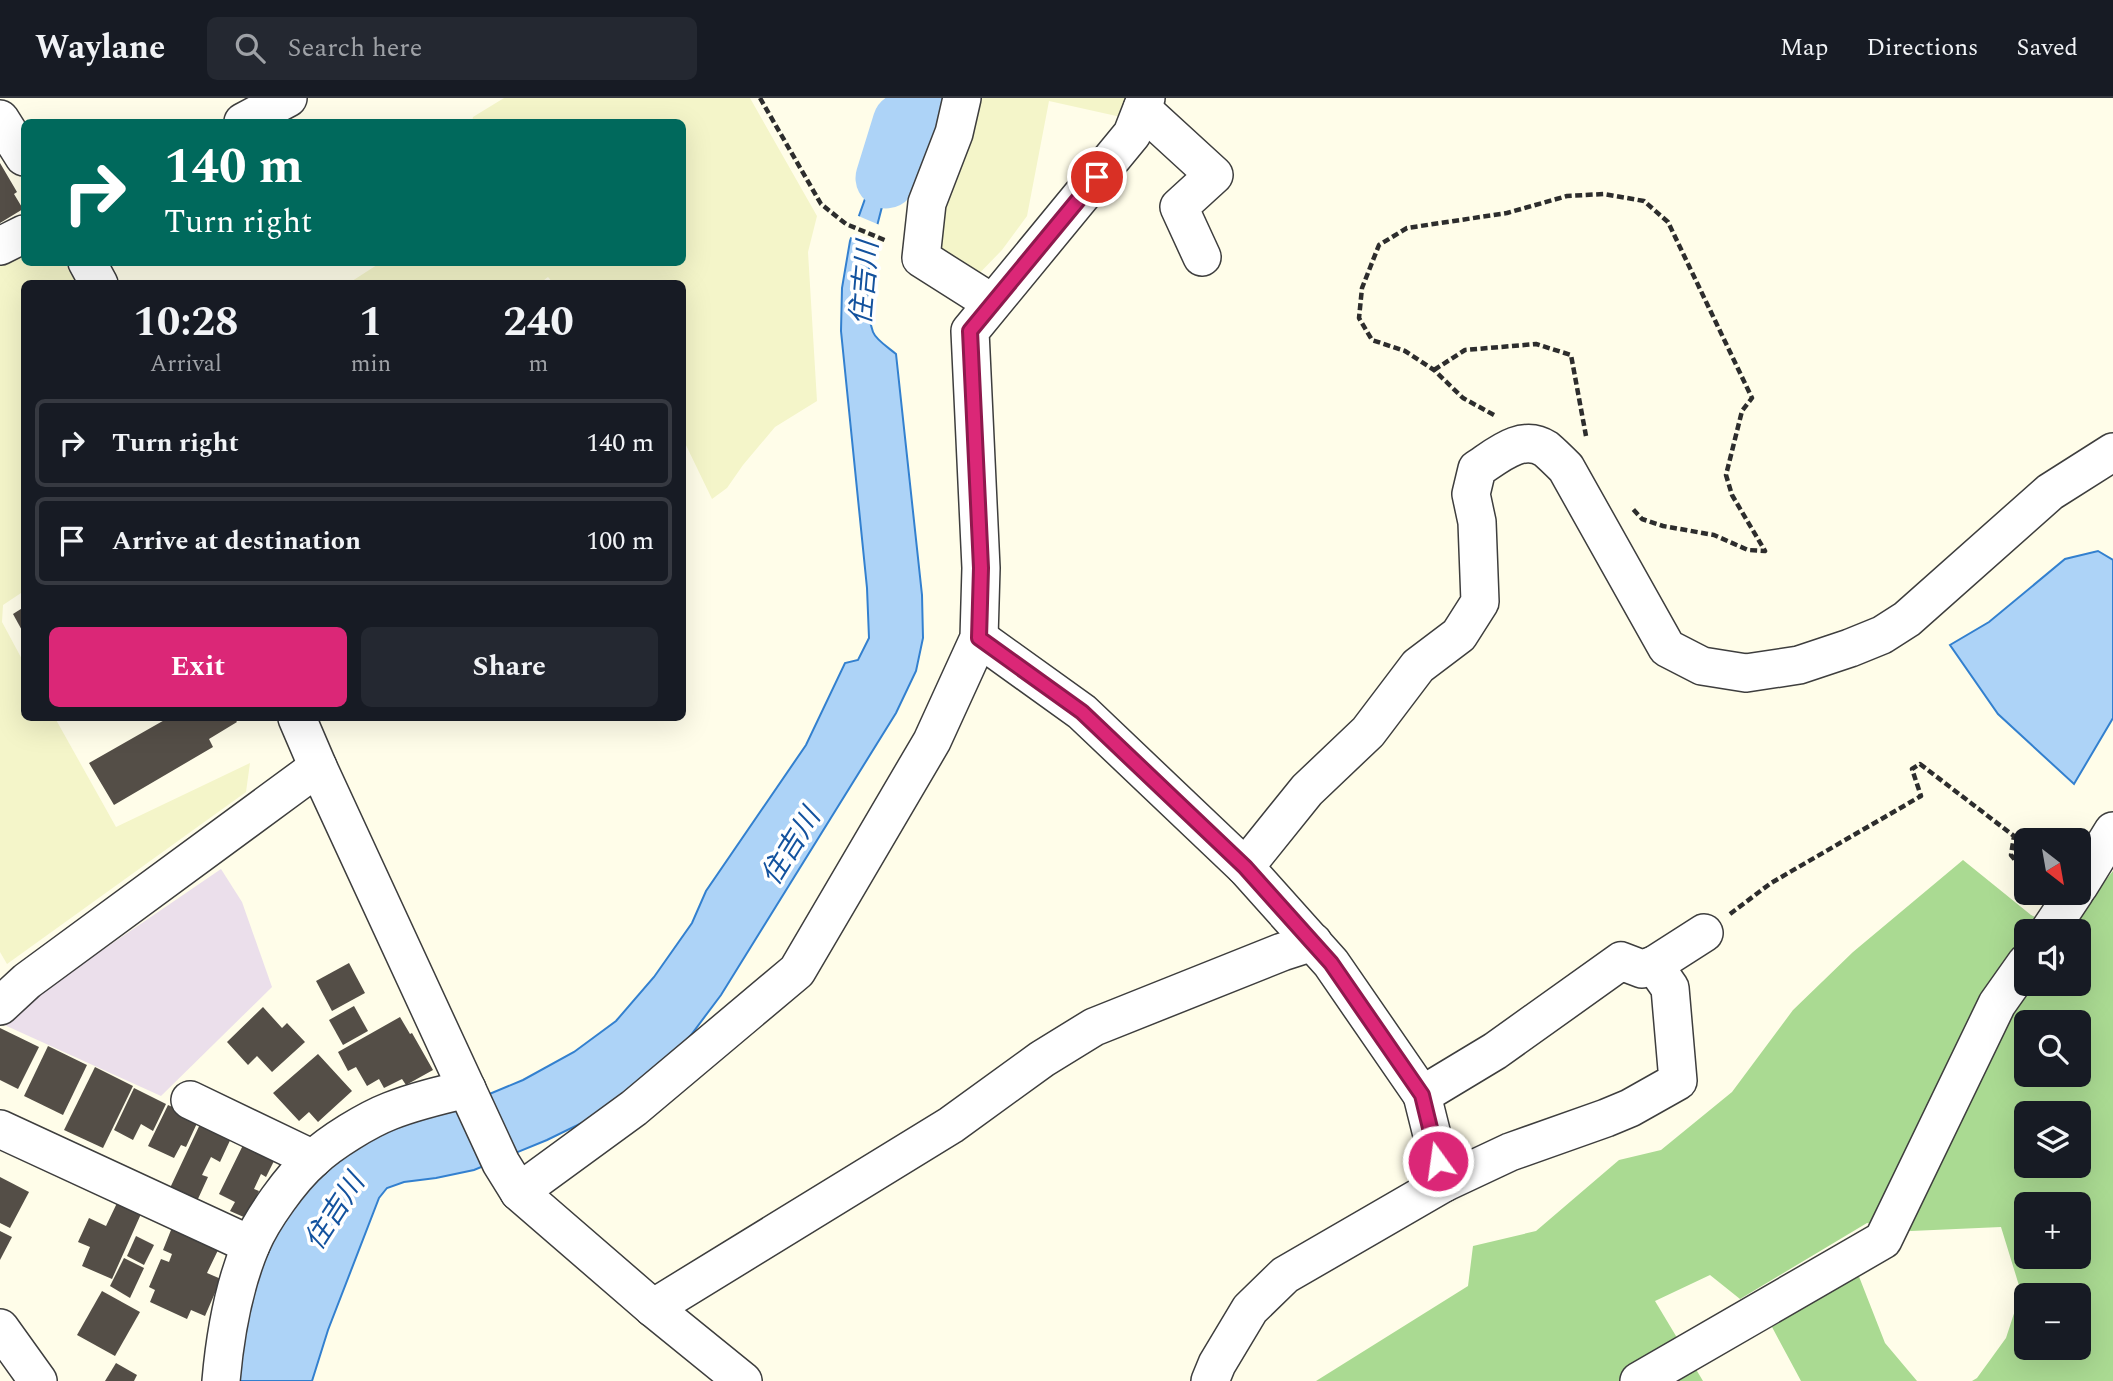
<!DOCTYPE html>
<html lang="en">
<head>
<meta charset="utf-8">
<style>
  body { margin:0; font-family:Spectral,"Noto Sans JP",serif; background:#242831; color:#f1f3f6; height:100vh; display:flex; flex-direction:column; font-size:26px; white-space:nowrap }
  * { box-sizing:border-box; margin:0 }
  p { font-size:23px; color:#9ea1a6 }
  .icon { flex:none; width:38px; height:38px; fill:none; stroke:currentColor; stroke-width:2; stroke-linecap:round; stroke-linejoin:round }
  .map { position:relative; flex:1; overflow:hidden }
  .side { position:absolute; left:21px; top:182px; width:665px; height:441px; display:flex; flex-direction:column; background:#171b24; border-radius:10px; box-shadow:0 7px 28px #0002 }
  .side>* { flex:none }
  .banner { position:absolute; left:21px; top:21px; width:665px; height:147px; border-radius:10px; box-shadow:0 7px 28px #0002; background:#00695c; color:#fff; overflow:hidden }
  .needle { width:46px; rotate:149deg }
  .buttons { position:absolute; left:2014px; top:730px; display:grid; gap:14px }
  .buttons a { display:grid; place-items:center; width:77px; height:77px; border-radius:10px; background:#171b24; box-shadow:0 7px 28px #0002; font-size:35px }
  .pin { position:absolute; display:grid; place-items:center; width:60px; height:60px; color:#fff; margin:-30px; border:4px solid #fff; border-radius:50%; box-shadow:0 2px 7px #0007 }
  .me { position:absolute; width:77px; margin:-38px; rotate:346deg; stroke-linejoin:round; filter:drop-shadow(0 0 5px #0008) }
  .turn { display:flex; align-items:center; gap:24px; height:147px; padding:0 28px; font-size:32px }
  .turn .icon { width:91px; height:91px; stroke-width:2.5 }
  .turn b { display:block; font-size:49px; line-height:60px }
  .eta { display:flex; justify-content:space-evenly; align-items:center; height:119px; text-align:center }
  .eta b { font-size:42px; font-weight:700; line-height:49px }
  .primary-button { display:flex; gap:14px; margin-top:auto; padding:14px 28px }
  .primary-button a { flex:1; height:80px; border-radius:10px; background:#db2777; color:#fff; font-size:28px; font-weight:700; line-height:80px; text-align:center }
  .primary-button a+a { background:#242831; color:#f1f3f6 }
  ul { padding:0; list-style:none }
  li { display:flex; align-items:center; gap:21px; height:88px; margin:0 14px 10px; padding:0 14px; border:4px solid #363941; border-radius:10px }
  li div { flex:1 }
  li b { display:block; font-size:26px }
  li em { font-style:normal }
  header { display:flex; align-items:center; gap:42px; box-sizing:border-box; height:98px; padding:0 35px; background:#171b24; border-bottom:2px solid #363941 }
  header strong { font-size:33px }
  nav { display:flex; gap:38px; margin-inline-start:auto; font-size:24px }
  .search { width:490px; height:63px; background:#242831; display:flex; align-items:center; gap:18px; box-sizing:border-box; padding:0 24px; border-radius:10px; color:#9ea1a6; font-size:26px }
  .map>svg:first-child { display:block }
</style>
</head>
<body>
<header>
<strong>Waylane</strong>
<div class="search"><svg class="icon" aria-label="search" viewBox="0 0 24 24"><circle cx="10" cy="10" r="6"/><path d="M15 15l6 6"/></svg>Search here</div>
<nav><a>Map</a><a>Directions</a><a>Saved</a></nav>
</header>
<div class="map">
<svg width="2113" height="1283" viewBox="0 0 2113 1283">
  <rect width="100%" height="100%" fill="#fffde9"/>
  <path fill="#ebdfeb" d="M 221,771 L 242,804 L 272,889 L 161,998 L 0,925 L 41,894 Z"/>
  <g fill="#f4f5c9">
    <path d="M 504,0 L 750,0 L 817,118 L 808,154 L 817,303 L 775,329 L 743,367 L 727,390 L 712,401 L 683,341 L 682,186 L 554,186 L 548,179 L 539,186 L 349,185 L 380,165 L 682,164 L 682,24 L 472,24 L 473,19 Z"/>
    <path d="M 958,0 L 1138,0 L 1130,21 L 1049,3 L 1027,118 L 1002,152 L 968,187 L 930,152 Z"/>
    <path d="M 24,150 L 24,164 L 65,165 L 76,185 L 24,186 L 24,493 L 3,507 L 2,524 L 24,565 L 24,620 L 55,620 L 116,729 L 250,665 L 246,694 L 7,866 L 0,854 L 0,161 Z"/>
  </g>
  <g fill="#aada92" fill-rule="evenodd">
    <path d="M 1963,762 L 2031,817 L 2065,833 L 2113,773 L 2113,1283 L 1972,1283 L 1977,1280 L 2006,1240 L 2021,1194 L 2001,1129 L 1911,1133 L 1867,1125 L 1740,1201 L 1710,1177 L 1655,1203 L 1703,1283 L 1316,1283 L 1468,1188 L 1473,1148 L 1536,1133 L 1619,1062 L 1661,1052 L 1732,994 L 1793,912 L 1853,854 ZM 2026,833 L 2079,833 L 2079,886 L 2026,886 ZM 2026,924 L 2079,924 L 2079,976 L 2026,976 ZM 2026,1015 L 2079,1015 L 2079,1068 L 2026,1068 ZM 2026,1106 L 2079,1106 L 2079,1158 L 2026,1158 ZM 2026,1197 L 2079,1197 L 2079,1250 L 2026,1250 Z"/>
    <path d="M 1858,1176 L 1885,1245 L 1917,1283 L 1801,1283 L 1772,1229 Z"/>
  </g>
  <g fill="#add3f7" stroke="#3380cf" stroke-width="2">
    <path d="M 907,5 L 948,22 L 928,63 L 907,70 L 908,36 C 887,86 854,181 873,234 C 876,242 889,250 896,256 L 922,497 L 923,540 L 916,573 L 896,615 L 721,897 L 691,937 L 660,969 L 588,1022 L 547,1042 L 474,1072 L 436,1080 L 404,1084 L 387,1090 L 379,1100 L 328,1232 L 312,1283 L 231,1283 L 238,1220 L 280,1116 L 360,1041 L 456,1010 L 523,982 L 574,954 L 616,923 L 654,879 L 692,825 L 706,793 L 806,647 L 845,565 L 858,562 L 869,540 L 867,490 L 841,233 L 842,190 L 850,143 L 865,101 L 890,52 Z"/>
    <path d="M 2098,453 L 2113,462 L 2113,620 L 2074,686 L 1998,616 L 1950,547 L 1989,524 L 2065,461 Z"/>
  </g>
  <path fill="#fffde9" d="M 856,117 L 882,128 L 876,150 L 848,138 Z"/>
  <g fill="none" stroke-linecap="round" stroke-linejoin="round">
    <path stroke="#add3f7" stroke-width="61" d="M 886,80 L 903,25 L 926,13 L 929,0"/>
  </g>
  <g fill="#544e47">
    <path d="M 0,65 L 17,94 L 14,96 L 23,111 L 0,125 Z"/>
    <path d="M 24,509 L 24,536 L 13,516 Z"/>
    <path d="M 168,620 L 234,620 L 237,624 L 209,641 L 213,649 L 114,707 L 89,665 Z"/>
    <path d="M 349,865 L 365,895 L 332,913 L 316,883 Z"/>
    <path d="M 354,908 L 368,933 L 343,947 L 329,922 Z"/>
    <path d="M 263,909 L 282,930 L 287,925 L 305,944 L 272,974 L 257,958 L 248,967 L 227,944 Z"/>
    <path d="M 400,919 L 410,936 L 412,935 L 433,972 L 406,987 L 402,981 L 384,990 L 379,981 L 367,988 L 356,969 L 348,973 L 338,954 Z"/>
    <path d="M 0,930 L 39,949 L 18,991 L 0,982 Z"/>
    <path d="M 48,948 L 87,967 L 63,1017 L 24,998 Z"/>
    <path d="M 318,956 L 352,993 L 318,1024 L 309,1014 L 299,1023 L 273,995 Z"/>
    <path d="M 95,969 L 133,988 L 103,1050 L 64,1032 Z"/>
    <path d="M 134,990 L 166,1006 L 153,1033 L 141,1026 L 133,1042 L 114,1032 Z"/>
    <path d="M 168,1007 L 199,1021 L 186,1049 L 181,1047 L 174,1060 L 148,1048 Z"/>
    <path d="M 202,1022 L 233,1036 L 220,1064 L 211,1059 L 202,1077 L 208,1079 L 197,1103 L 170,1090 Z"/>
    <path d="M 247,1039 L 278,1055 L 266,1079 L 261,1076 L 254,1091 L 259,1093 L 246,1120 L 230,1113 L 235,1104 L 219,1096 Z"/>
    <path d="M 0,1079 L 29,1094 L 10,1130 L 0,1125 Z"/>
    <path d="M 117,1105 L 141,1116 L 112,1181 L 82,1168 L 90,1149 L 78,1144 L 89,1120 L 106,1128 Z"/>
    <path d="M 173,1127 L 220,1148 L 207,1175 L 221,1181 L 205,1218 L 191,1212 L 187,1221 L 150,1204 L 155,1192 L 149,1189 L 161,1161 L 169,1164 L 172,1156 L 163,1152 Z"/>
    <path d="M 0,1133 L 12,1139 L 0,1162 Z"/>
    <path d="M 136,1138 L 154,1147 L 144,1167 L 127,1158 Z"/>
    <path d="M 124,1160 L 144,1170 L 130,1200 L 110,1188 Z"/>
    <path d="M 102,1193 L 140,1214 L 115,1258 L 77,1237 Z"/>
    <path d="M 116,1265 L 137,1277 L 134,1283 L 105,1283 Z"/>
  </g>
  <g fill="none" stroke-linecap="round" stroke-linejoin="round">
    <defs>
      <g id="minor">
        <path d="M 962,0 L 954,35 L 927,105 L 921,160 L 992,205"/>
        <path d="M 1142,11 L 1214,77 L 1179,109 L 1202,159"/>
        <path d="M 0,21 L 24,59"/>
        <path d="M 243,24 L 288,0"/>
        <path d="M 0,148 L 24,136"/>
        <path d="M 87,164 L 99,186"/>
        <path d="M 979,540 L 1082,614 L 1245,769 L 1331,865 L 1422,997 L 1495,953 L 1621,863 L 1642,871 L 1654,867"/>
        <path d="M 297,620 L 318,669 L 501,1065 L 519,1094 L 653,1210 L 743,1283"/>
        <path d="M 1245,769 L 1307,692 L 1368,634 L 1418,568 L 1459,537 L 1480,504 L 1477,424 L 1471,396 L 1477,371 C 1497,358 1522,335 1546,351 C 1553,357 1560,364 1566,370 L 1667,550 L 1702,568 L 1746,575 L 1799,567 L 1850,550 L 1882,537 L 1907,521 L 2050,394 L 2113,354"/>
        <path d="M 2079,788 L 2113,733"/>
        <path d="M 2049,833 L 2075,794"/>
        <path d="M 0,908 L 27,883 L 318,669"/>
        <path d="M 190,1002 L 313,1061"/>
        <path d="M 0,1031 L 251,1147"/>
        <path d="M 1444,1085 L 1510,1054 L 1606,1020 L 1630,1010 L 1678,983 L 1670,890 L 1654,867 L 1704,835"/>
        <path d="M 519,1094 L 634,1010 L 797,873 L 932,643 L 979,540 L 981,470 L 970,233 L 1132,36 L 1146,0"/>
        <path d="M 653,1210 L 951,1027 L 1042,961 L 1094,929 L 1282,854 L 1313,844"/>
        <path d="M 0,1230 L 38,1283"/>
        <path d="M 221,1283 C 225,1237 233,1190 251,1147 C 262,1121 291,1080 313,1061 C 331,1044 367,1022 390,1013 C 415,1003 441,997 467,991"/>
        <path d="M 1210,1283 L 1217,1266 L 1250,1211 L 1285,1177 L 1444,1085 L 1422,997"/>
        <path d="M 1639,1283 L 1883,1142 L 1997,906 L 2026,865"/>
      </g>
    </defs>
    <use href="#minor" stroke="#3e3e3e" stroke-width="40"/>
    <g stroke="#2d2d2d" stroke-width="4.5" stroke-dasharray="7 3.5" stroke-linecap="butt">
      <path d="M 760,0 L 821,106 L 846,126 L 887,143"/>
      <path d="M 1434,272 L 1465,252 L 1536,246 L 1571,257 L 1586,338"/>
      <path d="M 1494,317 L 1463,300 L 1434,272 L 1405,253 L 1372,242 L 1359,220 L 1362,190 L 1379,147 L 1407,130 L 1507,115 L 1567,98 L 1604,96 L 1644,103 L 1668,124 L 1752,300 L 1742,313 L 1726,377 L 1732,397 L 1765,453 L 1748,452 L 1714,437 L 1663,428 L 1642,421 L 1631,409"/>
      <path d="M 1730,816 L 1771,785 L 1921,698 L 1912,671 L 1920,666 L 2014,738 L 2011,757 L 2026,776"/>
    </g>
    <use href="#minor" stroke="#fff" stroke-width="37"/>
  </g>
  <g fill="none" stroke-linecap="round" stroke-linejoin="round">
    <defs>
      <path id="route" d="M 1097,79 L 970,233 L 981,470 L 979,540 L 1082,614 L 1245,769 L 1313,845 L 1331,865 L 1422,997 L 1438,1063"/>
    </defs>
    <use href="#route" stroke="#8e194d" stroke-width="18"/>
    <use href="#route" stroke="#db2777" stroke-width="12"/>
  </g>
  <g text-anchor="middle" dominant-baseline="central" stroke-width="7" stroke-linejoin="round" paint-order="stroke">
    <g font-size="28" font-style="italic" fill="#13529e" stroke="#fff">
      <text transform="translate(865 185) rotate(-85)">住吉川</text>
      <text transform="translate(791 749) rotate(-58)">住吉川</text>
      <text transform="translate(335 1114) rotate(-57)">住吉川</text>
    </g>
  </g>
</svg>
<div class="buttons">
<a><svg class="needle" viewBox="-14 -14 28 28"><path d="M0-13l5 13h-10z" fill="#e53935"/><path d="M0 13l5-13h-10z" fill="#9ea1a6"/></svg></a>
<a><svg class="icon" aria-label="sound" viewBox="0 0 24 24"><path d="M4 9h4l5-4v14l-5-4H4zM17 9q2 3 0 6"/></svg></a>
<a><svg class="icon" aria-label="search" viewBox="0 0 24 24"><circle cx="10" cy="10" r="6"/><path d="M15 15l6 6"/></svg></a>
<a><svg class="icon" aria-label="layers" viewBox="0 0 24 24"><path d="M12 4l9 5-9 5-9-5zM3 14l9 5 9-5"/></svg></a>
<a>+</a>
<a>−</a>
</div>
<div class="pin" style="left:1097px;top:79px;background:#d93025"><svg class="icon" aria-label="arrive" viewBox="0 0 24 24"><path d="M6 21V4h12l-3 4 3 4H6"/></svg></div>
<svg class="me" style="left:1438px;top:1063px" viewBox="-20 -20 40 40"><circle r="17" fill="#db2777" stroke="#fff" stroke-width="3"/><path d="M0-11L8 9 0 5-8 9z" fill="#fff"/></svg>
<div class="banner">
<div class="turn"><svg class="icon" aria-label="right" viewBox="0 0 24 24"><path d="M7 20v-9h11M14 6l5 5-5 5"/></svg><div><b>140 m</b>Turn right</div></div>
</div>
<section class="side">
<div class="eta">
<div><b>10:28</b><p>Arrival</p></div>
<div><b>1</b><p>min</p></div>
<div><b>240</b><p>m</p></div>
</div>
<ul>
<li><svg class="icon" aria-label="right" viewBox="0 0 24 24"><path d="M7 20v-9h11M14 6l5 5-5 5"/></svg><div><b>Turn right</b></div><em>140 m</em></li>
<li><svg class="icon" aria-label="arrive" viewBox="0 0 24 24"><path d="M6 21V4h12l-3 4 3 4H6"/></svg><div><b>Arrive at destination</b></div><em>100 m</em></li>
</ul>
<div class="primary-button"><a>Exit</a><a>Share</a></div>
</section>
</div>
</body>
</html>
